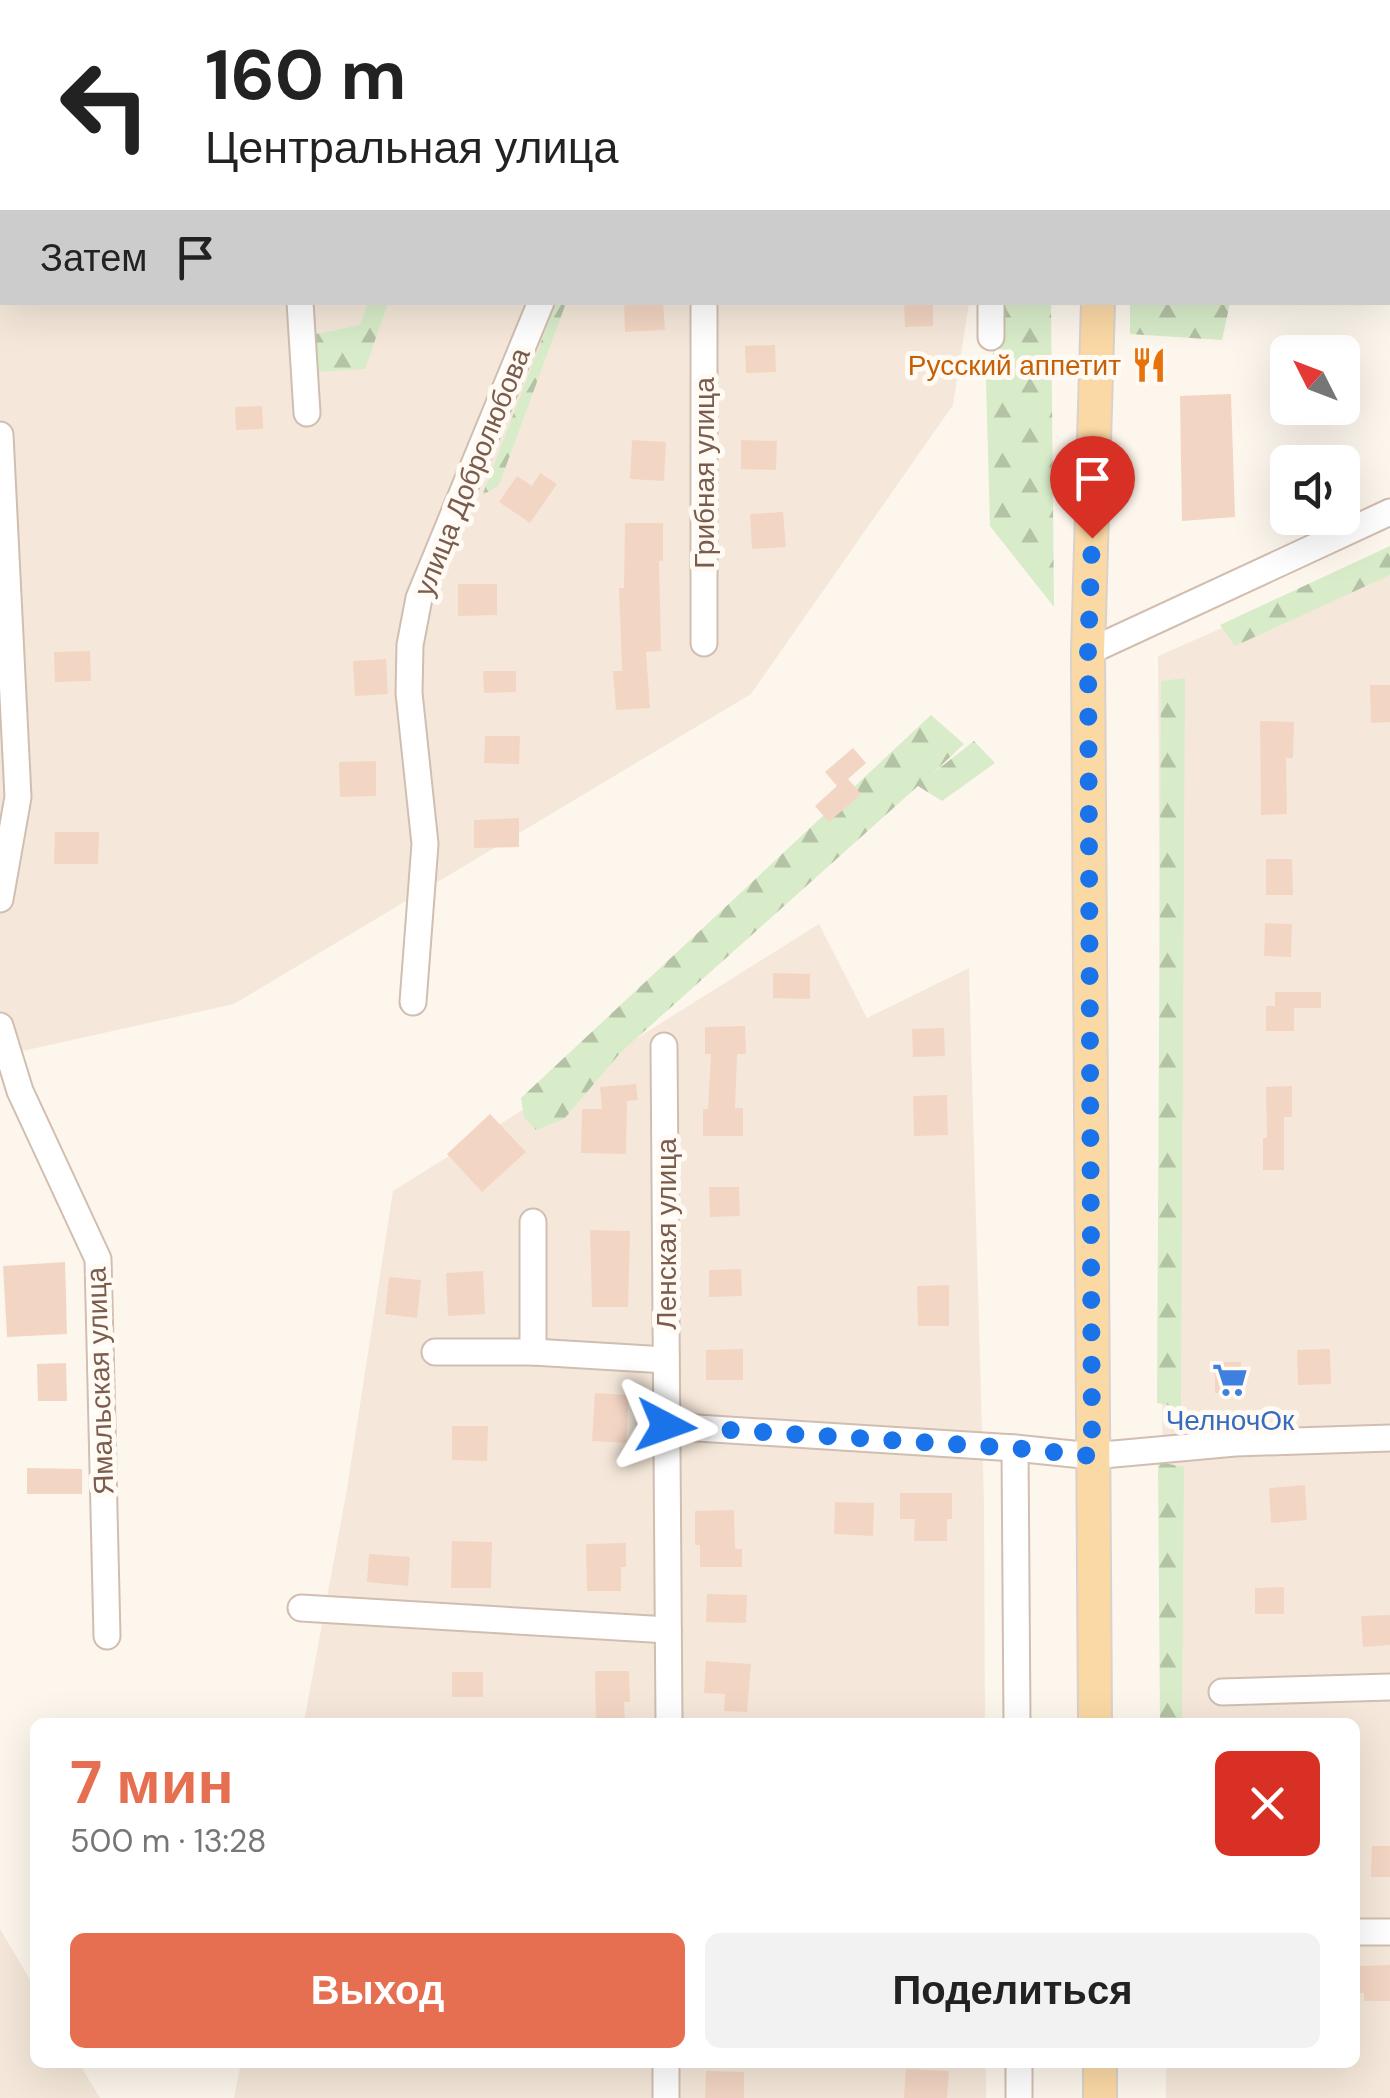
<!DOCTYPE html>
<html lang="ru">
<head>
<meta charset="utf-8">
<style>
  body { margin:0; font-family:"DM Sans",sans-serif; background:#f2f2f2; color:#222; height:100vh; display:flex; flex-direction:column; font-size:38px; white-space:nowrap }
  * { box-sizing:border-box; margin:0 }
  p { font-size:32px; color:#767676 }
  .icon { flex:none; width:55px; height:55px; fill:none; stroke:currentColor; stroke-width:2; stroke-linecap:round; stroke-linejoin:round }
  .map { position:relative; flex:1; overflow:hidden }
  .side { position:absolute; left:30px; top:1718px; width:1330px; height:350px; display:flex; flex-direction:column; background:#fff; border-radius:15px; box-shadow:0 10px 40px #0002 }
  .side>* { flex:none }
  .guide { position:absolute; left:0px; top:0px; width:1390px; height:305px; box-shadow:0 10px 40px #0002; background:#fff; color:#222; overflow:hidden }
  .needle { width:65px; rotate:312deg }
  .tools { position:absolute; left:1270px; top:335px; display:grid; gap:20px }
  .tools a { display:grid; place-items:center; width:90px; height:90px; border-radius:15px; background:#fff; box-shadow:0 10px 40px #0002; font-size:50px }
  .pin { position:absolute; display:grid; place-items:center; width:85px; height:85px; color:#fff; margin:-102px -42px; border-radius:50% 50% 50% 0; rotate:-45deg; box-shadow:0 0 10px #0007 }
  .pin .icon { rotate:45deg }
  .me { position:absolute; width:110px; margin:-55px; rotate:94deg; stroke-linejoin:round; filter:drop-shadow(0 0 8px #0008) }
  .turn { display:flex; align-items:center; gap:35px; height:210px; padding:0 40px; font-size:45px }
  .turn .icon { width:130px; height:130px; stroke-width:2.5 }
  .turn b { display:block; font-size:70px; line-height:85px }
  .then { display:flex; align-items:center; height:95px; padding:0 40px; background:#0003; gap:20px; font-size:38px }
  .round { display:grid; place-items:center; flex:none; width:105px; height:105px; border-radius:15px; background:#f2f2f2 }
  .overview { display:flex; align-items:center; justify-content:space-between; height:170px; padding:0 40px }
  h1 { font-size:60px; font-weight:700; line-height:75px; color:#e76f51 }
  .button { display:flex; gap:20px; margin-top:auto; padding:20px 40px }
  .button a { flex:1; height:115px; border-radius:15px; background:#e76f51; color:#fff; font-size:40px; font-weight:700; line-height:115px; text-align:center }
  .button a+a { background:#f2f2f2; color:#222 }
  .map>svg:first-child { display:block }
</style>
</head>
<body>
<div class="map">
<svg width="1390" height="2098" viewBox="0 0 1390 2098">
  <defs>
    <pattern id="forest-firs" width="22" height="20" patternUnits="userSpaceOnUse" patternTransform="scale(2.5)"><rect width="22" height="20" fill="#d8ecc9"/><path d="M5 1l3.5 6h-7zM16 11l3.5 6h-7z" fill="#b4c2a5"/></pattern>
  </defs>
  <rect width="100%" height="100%" fill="#fdf6ec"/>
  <g fill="#f5e8da">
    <path d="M 0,0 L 1018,0 L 2,2 L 2,302 L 969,303 L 953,405 L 751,694 L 234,1004 L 0,1056 Z"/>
    <path d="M 1390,555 L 1390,2098 L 1166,2098 L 1166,2063 L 1355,2062 L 1355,1722 L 1164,1722 L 1158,656 Z"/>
    <path d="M 819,924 L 867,1018 L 969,968 L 984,1505 L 985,1722 L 304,1722 L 347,1489 L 393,1191 Z"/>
    <path d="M 0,1929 L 35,1988 L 35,2062 L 79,2063 L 100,2098 L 0,2098 Z"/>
    <path d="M 241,2062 L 986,2063 L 986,2098 L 234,2098 Z"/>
  </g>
  <g fill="url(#forest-firs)">
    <path d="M 368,303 L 388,303 L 365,369 L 316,372 L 302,337 L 360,325 Z"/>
    <path d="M 556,303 L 566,303 L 499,485 L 482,496 Z"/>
    <path d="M 1006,303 L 1051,303 L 1054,607 L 990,526 L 986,380 Z"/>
    <path d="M 1130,303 L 1130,302 L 1230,303 L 1222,340 L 1130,334 Z"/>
    <path d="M 1390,546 L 1390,575 L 1235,646 L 1220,625 Z"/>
    <path d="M 1185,678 L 1181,1407 L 1157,1403 L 1161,681 Z"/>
    <path d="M 931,715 L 964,744 L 932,774 L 974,741 L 995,763 L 942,801 L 918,786 L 621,1052 L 564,1119 L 536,1130 L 524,1117 L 521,1098 Z"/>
    <path d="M 1158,1462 L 1184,1467 L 1182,1722 L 1160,1722 Z"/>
  </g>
  <g fill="#f3d5c3">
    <path d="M 624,302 L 663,302 L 665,330 L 625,332 Z"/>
    <path d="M 904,302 L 933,302 L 933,326 L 905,327 Z"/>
    <path d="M 775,345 L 776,372 L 746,373 L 745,346 Z"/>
    <path d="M 1231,394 L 1235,517 L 1182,521 L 1180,396 Z"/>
    <path d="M 262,406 L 263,429 L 236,430 L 235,407 Z"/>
    <path d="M 632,440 L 666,442 L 664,481 L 630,479 Z"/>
    <path d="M 741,440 L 777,441 L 776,470 L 741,469 Z"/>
    <path d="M 540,473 L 557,484 L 530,523 L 499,502 L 517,476 L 532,486 Z"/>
    <path d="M 783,512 L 786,547 L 752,549 L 750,514 Z"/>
    <path d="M 625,523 L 663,523 L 663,561 L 659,561 L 661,651 L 646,652 L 650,708 L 616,710 L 613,671 L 622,671 L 619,588 L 624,588 Z"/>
    <path d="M 458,584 L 497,584 L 497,615 L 458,616 Z"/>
    <path d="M 90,651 L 91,681 L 55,682 L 54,652 Z"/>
    <path d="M 386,659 L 388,694 L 355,696 L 353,661 Z"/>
    <path d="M 483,671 L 516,671 L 516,692 L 484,693 Z"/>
    <path d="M 1370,685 L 1390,685 L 1390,722 L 1371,723 Z"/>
    <path d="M 1260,721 L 1294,722 L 1293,758 L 1286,758 L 1287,814 L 1261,815 Z"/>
    <path d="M 485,736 L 520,736 L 519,764 L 484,763 Z"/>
    <path d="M 853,748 L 866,763 L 848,779 L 861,794 L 829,822 L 815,806 L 837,786 L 825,772 Z"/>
    <path d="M 376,761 L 376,796 L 340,797 L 339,762 Z"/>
    <path d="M 519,818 L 519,847 L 474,848 L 474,820 Z"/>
    <path d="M 55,832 L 99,832 L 98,864 L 54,864 Z"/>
    <path d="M 1266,859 L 1292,859 L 1293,895 L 1266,895 Z"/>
    <path d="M 1265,923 L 1292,924 L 1291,957 L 1264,956 Z"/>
    <path d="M 773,973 L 810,974 L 810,999 L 773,998 Z"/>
    <path d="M 1275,992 L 1321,992 L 1321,1008 L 1294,1008 L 1294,1031 L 1266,1031 L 1266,1006 L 1275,1006 Z"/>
    <path d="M 745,1026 L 746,1054 L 737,1054 L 735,1108 L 743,1108 L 743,1136 L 703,1136 L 703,1109 L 708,1109 L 711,1054 L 705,1054 L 705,1027 Z"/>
    <path d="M 944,1028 L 945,1056 L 913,1057 L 912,1029 Z"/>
    <path d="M 636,1084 L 638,1100 L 627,1101 L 626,1154 L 581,1153 L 582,1109 L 602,1109 L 600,1087 Z"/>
    <path d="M 1292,1086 L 1292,1117 L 1284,1117 L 1284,1170 L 1263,1170 L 1263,1138 L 1267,1138 L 1266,1087 Z"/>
    <path d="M 947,1095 L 948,1135 L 914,1136 L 913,1096 Z"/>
    <path d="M 490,1114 L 526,1152 L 482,1192 L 447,1154 Z"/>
    <path d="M 709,1187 L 739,1187 L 740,1216 L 710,1217 Z"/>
    <path d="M 590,1230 L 630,1231 L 628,1307 L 592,1307 Z"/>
    <path d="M 65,1262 L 67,1334 L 7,1337 L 3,1266 Z"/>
    <path d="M 741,1269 L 742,1296 L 709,1297 L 709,1270 Z"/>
    <path d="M 483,1271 L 485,1314 L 448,1316 L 446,1273 Z"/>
    <path d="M 389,1277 L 421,1280 L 417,1318 L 385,1314 Z"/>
    <path d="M 949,1285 L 949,1326 L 918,1326 L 917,1286 Z"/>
    <path d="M 743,1349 L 743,1380 L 706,1380 L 706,1350 Z"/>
    <path d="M 1330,1349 L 1331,1384 L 1298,1385 L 1297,1350 Z"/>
    <path d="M 1215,1362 L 1241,1362 L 1241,1394 L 1215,1393 Z"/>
    <path d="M 66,1363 L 67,1401 L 38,1401 L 37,1364 Z"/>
    <path d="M 595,1393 L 629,1395 L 626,1443 L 592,1441 Z"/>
    <path d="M 452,1426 L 488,1426 L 487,1461 L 452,1460 Z"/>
    <path d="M 27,1468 L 82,1469 L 82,1494 L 27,1494 Z"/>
    <path d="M 1305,1485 L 1307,1520 L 1271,1523 L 1269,1488 Z"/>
    <path d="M 900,1493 L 952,1493 L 952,1519 L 947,1519 L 947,1541 L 914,1541 L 915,1519 L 900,1519 Z"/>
    <path d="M 835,1502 L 874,1503 L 873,1536 L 834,1534 Z"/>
    <path d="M 734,1510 L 735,1549 L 742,1549 L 742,1567 L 700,1567 L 700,1545 L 695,1545 L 695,1511 Z"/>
    <path d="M 452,1541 L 492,1542 L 491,1588 L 451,1588 Z"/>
    <path d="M 626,1543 L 626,1567 L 621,1567 L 621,1591 L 587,1591 L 586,1544 Z"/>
    <path d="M 369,1554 L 410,1557 L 408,1586 L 367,1582 Z"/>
    <path d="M 1284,1587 L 1284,1614 L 1255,1614 L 1255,1588 Z"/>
    <path d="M 707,1594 L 747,1595 L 746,1623 L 706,1622 Z"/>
    <path d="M 1390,1615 L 1390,1645 L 1363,1647 L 1361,1616 Z"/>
    <path d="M 706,1661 L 751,1664 L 747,1712 L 724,1711 L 725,1694 L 704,1693 Z"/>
    <path d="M 595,1671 L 629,1671 L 630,1702 L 624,1702 L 625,1722 L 596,1722 Z"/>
    <rect x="452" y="1672" width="31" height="25"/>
    <path d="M 1372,1846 L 1390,1846 L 1390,1877 L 1371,1877 Z"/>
    <path d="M 1390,1965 L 1390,2001 L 1364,2001 L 1364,1993 L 1355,1993 L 1355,1973 L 1360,1973 L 1360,1966 Z"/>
    <path d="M 906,2069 L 949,2071 L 947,2098 L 904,2098 Z"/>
    <path d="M 706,2071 L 744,2072 L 744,2098 L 705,2098 Z"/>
  </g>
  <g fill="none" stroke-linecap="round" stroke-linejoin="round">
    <defs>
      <g id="minor">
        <path d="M 281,0 L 281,2"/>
        <path d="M 49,2 L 50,0"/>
        <path d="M 645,2 L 646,0"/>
        <path d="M 704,2 L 704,0"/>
        <path d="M 999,2 L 999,0"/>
        <path d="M 0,122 L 2,116"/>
        <path d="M 300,302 L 307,413"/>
        <path d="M 991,337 L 991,302"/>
        <path d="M 0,435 L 18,797 L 0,899"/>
        <path d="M 704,643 L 704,302"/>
        <path d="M 1088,652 L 1390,512"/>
        <path d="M 413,1002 L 425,844 L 409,693 L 410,645 L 419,598 L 541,302"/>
        <path d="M 0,1026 L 20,1091 L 98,1259 L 107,1636"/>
        <path d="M 664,1046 L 669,1722"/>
        <path d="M 435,1352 L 533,1352 L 666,1360"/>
        <path d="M 533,1352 L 533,1222"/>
        <path d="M 666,1426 L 1015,1448 L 1092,1456 L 1235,1443 L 1390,1438"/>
        <path d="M 1015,1448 L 1017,1722"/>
        <path d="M 301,1608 L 668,1630"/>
        <path d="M 1222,1692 L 1390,1687"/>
        <path d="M 1355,1932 L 1390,1932"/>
        <path d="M 1019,2062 L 1019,2098"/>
        <path d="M 666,2098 L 666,2062"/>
      </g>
      <g id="major">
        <path d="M 1099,2 L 1099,0"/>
        <path d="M 1095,1722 L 1088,652 L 1098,302"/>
        <path d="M 1100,2062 L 1100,2098"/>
      </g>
    </defs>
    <use href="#minor" stroke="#d1beb0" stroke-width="29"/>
    <use href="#major" stroke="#dad1cd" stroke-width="36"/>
    <use href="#minor" stroke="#fff" stroke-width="25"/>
    <use href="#major" stroke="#fbd9a5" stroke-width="32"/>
  </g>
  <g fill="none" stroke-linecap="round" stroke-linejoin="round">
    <path stroke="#1a73e8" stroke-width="18" stroke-dasharray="0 32.4" d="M 666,1426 L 1015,1448 L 1092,1456 L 1088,652 L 1092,538"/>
  </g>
  <defs>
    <symbol id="restaurant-bare" viewBox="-9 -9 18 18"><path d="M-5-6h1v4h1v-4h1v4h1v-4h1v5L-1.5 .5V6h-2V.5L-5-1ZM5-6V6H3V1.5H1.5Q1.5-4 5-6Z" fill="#e8710a" stroke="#fffaf3" stroke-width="2.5" paint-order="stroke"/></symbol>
    <symbol id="supermarket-bare" viewBox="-9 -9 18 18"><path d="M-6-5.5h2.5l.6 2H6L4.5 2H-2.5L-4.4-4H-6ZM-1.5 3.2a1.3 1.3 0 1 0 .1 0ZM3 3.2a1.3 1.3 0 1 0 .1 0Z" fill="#3f7fe0" stroke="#fffaf3" stroke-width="2.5" paint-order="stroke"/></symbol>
  </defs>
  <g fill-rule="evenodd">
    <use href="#restaurant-bare" x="1124" y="340" width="50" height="50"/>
    <use href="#supermarket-bare" x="1205" y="1355" width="50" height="50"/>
  </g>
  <g text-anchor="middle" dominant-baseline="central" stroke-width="10" stroke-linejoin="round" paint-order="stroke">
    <g font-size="28" fill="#c56008" stroke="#fffaf3" text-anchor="end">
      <text x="1121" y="365">Русский аппетит</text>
    </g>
    <g font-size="28" fill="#7a5c4d" stroke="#fffaf3">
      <text transform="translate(472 472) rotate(-68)">улица Добролюбова</text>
      <text transform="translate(704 473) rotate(-90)">Грибная улица</text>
      <text transform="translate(666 1234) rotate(-90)">Ленская улица</text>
      <text transform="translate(100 1381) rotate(-92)">Ямальская улица</text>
    </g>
    <g font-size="28" fill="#366cbe" stroke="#fffaf3">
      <text x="1230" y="1420">ЧелночОк</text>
    </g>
  </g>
</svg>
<div class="tools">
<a><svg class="needle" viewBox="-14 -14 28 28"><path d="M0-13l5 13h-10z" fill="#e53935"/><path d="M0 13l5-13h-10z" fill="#767676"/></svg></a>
<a><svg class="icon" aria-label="sound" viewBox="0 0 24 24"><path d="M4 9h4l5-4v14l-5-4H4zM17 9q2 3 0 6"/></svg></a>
</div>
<div class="pin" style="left:1092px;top:538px;background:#d93025"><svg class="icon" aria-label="arrive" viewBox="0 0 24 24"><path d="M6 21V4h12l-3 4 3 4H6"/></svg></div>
<svg class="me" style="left:666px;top:1426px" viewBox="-20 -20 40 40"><path d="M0-17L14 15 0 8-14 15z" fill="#1a73e8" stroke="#fff" stroke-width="4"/></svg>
<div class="guide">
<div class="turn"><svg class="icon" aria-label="left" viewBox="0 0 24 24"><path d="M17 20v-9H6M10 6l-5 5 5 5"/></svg><div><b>160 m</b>Центральная улица</div></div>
<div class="then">Затем<svg class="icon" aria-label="arrive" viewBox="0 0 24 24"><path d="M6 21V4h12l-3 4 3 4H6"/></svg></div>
</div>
<section class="side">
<div class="overview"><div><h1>7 мин</h1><p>500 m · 13:28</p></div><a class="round" style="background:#d93025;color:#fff"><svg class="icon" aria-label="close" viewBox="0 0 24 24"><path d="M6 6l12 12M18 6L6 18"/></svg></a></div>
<div class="button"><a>Выход</a><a>Поделиться</a></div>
</section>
</div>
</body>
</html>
